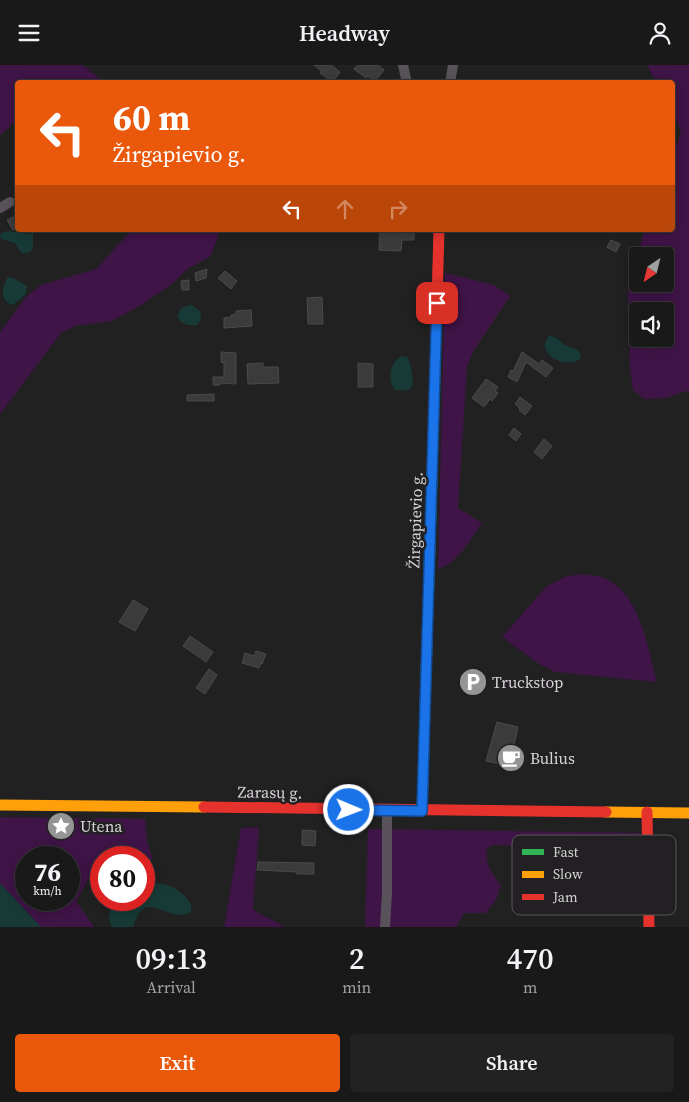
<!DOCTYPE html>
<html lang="en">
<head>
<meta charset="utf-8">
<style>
  body { margin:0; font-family:"Source Serif 4",serif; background:#222; color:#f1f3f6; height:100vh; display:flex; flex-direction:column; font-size:19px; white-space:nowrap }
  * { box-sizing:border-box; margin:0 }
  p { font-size:16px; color:#9fa0a2 }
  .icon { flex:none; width:28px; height:28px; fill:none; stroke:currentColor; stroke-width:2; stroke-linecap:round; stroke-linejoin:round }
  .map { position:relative; height:862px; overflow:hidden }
  .details { display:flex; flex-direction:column; background:#191919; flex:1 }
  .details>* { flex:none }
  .hud { position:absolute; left:15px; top:15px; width:660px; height:152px; border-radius:5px; box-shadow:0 2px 12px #0003,0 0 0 1px #373838; background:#ea580c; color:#fff; overflow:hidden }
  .needle { width:32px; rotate:215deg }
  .tools { position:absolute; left:629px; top:182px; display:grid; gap:10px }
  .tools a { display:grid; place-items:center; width:45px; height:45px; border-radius:5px; background:#191919; box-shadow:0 2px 12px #0003,0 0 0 1px #373838; font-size:25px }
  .speed { position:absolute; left:15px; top:781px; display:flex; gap:10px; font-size:25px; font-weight:700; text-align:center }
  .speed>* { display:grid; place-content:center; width:65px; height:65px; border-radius:50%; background:#191919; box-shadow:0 2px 12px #0003,0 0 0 1px #373838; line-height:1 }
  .speed small { font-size:12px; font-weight:400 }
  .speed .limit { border:8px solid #d22; background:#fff; color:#111 }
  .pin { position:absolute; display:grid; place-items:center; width:42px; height:42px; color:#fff; margin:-21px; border-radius:10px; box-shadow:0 2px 8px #0006 }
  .me { position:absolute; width:55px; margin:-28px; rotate:91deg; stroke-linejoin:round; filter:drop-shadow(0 0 4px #0008) }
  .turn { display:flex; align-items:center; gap:18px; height:105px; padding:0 15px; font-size:22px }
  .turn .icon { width:65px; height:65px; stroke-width:2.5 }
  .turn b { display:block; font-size:35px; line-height:42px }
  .lanes { display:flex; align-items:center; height:48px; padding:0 15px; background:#0003; justify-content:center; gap:25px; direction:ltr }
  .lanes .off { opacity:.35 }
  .eta { display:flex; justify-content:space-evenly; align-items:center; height:85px; text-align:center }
  .eta b { font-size:30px; font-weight:600; line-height:35px }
  .action { display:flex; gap:10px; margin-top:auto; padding:10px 15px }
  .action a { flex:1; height:58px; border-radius:5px; background:#ea580c; color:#fff; font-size:20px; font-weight:600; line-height:58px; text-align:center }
  .action a+a { background:#222; color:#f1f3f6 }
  header { display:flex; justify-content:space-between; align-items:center; height:65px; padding:0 15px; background:#191919; font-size:22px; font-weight:600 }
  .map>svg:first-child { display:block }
</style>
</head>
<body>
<header><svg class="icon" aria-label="menu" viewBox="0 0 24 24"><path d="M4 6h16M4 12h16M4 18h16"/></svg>Headway<svg class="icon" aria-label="person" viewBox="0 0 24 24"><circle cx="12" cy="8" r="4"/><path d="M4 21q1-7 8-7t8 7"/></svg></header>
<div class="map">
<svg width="689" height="862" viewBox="0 0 689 862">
  <rect width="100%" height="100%" fill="#212121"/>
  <g fill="#3f1447" fill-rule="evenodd">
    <path d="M 0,0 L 83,0 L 103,17 L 18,18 L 17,55 L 0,70 Z"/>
    <path d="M 647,0 L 689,0 L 689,326 L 686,326 L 666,333 L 644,334 L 633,325 L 630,303 L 628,220 L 645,165 L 672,165 L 673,91 L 681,67 L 673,47 L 672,18 L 656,17 ZM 665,191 L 665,219 L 638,219 L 638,191 ZM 638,246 L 665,246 L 665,274 L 638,274 Z"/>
    <path d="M 132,165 L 220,165 L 211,191 L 186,205 L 172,219 L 143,239 L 112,256 L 75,261 L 61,268 L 0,349 L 0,267 L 26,232 L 41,220 L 96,204 Z"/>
    <path d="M 445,208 L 494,220 L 510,231 L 474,285 L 467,302 L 458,443 L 482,458 C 470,475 458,498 438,504 Z"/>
    <path d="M 581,509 C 588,510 598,510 604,513 C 640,527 648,584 657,617 L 555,607 L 539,599 L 502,572 L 546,522 L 564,512 Z"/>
    <path d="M 0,752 L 145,754 L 147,777 L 153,794 L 144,796 L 144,792 L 101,792 L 101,806 L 92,808 L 76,836 L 94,862 L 41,862 L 0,818 ZM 26,792 L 69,792 L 69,835 L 26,835 Z"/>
    <path d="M 259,762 L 253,844 C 264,853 273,853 283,862 L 224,862 L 241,763 Z"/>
    <path d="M 368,764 L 640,768 L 640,784 L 492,780 L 487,784 C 484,799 493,810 501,821 L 496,835 L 486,848 L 464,848 L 456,862 L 365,862 Z"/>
  </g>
  <g fill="#173a37">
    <path d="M 7,166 L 28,169 L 33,168 C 33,178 36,190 21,188 L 15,178 L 1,174 L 0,169 Z"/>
    <path d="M 8,212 L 13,213 L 27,221 L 27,223 L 25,230 L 13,240 C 0,237 1,223 8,212 Z"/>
    <path d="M 190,240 C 200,243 205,251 197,260 C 189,261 182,260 177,252 L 181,243 Z"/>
    <path d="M 549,271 C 558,271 560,278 567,281 C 573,284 577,283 581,289 L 580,294 C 566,305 533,288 549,271 Z"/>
    <path d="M 402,291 L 407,292 C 411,297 415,318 411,323 C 408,327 400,325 395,325 C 387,316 390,295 402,291 Z"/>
    <path d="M 0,818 L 41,862 L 0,862 Z"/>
    <path d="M 156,818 C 173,820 182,826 191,839 L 191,847 C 176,856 162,841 146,842 L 138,849 L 133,862 L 112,862 C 106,852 112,846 113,835 L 144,835 L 144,820 Z"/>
  </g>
  <g fill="#3c3b3c" stroke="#4b4b4b">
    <path d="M 314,0 L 331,0 L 340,7 L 334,15 L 331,13 L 330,15 L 320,8 L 321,6 Z"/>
    <path d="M 358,0 L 378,0 L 384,5 L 375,16 L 368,11 L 366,13 L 354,4 Z"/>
    <path d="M 18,150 L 18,163 L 13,165 L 7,155 Z"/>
    <path d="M 380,165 L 414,165 L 414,175 L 402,175 L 401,186 L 379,185 Z"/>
    <path d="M 611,175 L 620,179 L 616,187 L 607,182 Z"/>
    <path d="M 207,204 L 206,213 L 196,216 L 195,208 Z"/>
    <path d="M 225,206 L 237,216 L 231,224 L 218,213 Z"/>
    <path d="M 189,215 L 189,225 L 182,225 L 181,216 Z"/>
    <path d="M 322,232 L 323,259 L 308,259 L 307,233 Z"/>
    <path d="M 251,245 L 252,261 L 224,263 L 224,253 L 231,252 L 231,250 L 236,249 L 236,246 Z"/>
    <path d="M 221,287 L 236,288 L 236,319 L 220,318 L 220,320 L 213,320 L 213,312 L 224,312 L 224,298 L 221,297 Z"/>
    <path d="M 522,287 L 539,299 L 542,295 L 553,303 L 546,312 L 526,297 L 517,317 L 508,312 L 511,305 L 513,306 Z"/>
    <path d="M 263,298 L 263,302 L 278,302 L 279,318 L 248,319 L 247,299 Z"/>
    <path d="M 358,298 L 373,299 L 373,322 L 358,322 Z"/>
    <path d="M 486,314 L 498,322 L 495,326 L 498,328 L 492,336 L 490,334 L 484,342 L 472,333 Z"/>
    <path d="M 214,329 L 214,336 L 187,336 L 187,330 Z"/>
    <path d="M 520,332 L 532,341 L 525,350 L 519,345 L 520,343 L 515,339 Z"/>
    <path d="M 514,363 L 521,369 L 516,376 L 509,370 Z"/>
    <path d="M 544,374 L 552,381 L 542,394 L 534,387 Z"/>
    <path d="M 133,535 L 148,544 L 135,566 L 119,557 Z"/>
    <path d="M 190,571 L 213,587 L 206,597 L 183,581 Z"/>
    <path d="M 256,586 L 266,589 L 262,599 L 261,598 L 259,603 L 242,598 L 245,588 L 254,591 Z"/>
    <path d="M 209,604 L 217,610 L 205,629 L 196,623 Z"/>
    <path d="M 497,657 L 518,662 L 512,688 L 517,689 L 514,702 L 486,696 Z"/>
    <path d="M 302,765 L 316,766 L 315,781 L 302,780 Z"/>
    <path d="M 258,797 L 314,798 L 314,809 L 297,809 L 297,807 L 257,805 Z"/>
  </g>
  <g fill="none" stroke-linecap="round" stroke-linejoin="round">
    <g stroke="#59525a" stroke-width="10">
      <path d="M 403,0 L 407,18"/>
      <path d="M 450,18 L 453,0"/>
      <path d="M 0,143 L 10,137"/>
      <path d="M 385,862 L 387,827 L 387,745"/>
    </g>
    <path stroke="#30b455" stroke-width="11" d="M 422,746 L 432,410"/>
    <g stroke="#ff9f0a" stroke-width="11">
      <path d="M 0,740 L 204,742"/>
      <path d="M 606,747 L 689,748"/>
    </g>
    <g stroke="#e5322d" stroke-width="11">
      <path d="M 432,410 L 439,165"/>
      <path d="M 204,742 L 606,747"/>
      <path d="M 647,747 L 649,862"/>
    </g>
  </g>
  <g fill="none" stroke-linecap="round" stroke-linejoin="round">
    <defs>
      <path id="route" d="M 349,745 L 422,746 L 437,238"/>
    </defs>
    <use href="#route" stroke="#114b97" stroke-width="12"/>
    <use href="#route" stroke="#1a73e8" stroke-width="9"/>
  </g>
  <defs>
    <symbol id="parking-disc" viewBox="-11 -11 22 22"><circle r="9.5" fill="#969596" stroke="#222022"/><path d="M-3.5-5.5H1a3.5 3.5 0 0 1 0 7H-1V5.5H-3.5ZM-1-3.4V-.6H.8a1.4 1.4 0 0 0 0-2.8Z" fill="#fff"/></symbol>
    <symbol id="cafe-disc" viewBox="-11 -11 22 22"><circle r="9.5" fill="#969596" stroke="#222022"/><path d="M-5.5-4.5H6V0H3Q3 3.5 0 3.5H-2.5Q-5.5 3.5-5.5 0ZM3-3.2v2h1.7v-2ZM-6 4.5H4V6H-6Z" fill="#fff"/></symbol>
    <symbol id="sight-disc" viewBox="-11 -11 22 22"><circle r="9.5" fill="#969596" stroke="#222022"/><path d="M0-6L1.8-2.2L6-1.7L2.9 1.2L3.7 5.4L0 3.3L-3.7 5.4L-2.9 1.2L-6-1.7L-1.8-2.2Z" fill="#fff"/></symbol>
  </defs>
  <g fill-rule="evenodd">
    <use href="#parking-disc" x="457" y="601" width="32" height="32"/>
    <use href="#cafe-disc" x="495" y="677" width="32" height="32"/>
    <use href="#sight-disc" x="45" y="745" width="32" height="32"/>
  </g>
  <g text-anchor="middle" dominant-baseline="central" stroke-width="5" stroke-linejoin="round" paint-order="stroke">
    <g font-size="16" fill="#d5d3d5" stroke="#222022">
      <text transform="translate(415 455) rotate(-88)">Žirgapievio g.</text>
      <text transform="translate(270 727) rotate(1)">Zarasų g.</text>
    </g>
    <g font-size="16" fill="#d5d3d5" stroke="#222022" text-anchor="start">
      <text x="492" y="617">Truckstop</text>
      <text x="530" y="693">Bulius</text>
      <text x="80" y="761">Utena</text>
    </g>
  </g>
  <rect x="512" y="770" width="164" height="80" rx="8" fill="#222022" stroke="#585658" stroke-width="1"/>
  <rect x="522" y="784" width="22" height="6" fill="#30b455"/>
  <rect x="522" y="806" width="22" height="7" fill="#ff9f0a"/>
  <rect x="522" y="829" width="22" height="6" fill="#e5322d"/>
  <g font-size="14" fill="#d5d3d5">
    <text x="553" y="792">Fast</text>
    <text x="553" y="814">Slow</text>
    <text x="553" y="837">Jam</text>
  </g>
</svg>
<div class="tools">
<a><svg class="needle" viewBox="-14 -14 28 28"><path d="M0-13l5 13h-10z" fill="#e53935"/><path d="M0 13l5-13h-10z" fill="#9fa0a2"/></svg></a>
<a><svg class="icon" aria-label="sound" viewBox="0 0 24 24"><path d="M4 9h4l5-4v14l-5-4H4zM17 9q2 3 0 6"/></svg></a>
</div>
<div class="speed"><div>76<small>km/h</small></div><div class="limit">80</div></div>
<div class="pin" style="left:437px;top:238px;background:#d93025"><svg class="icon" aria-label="arrive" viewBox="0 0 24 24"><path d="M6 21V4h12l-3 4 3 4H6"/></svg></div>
<svg class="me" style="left:349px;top:745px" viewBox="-20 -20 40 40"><circle r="17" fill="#1a73e8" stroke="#fff" stroke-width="3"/><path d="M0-11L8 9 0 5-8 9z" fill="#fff"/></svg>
<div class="hud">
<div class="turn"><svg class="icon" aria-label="left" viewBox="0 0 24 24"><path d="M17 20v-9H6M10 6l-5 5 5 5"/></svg><div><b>60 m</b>Žirgapievio g.</div></div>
<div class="lanes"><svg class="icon" aria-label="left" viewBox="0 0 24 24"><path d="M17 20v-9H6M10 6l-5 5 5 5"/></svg><svg class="icon off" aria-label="ahead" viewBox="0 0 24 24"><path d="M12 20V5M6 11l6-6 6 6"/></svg><svg class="icon off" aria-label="right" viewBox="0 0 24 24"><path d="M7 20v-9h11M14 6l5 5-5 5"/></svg></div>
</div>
</div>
<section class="details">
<div class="eta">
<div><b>09:13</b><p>Arrival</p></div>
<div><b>2</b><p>min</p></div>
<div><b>470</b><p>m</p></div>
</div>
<div class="action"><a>Exit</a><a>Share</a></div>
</section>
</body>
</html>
